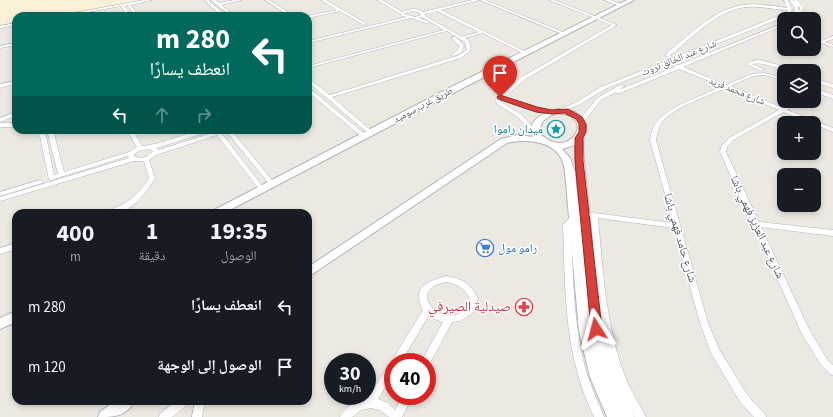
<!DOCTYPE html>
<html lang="ar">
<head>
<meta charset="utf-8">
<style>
  body { margin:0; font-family:"Source Sans 3","Noto Naskh Arabic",sans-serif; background:#242831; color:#f1f3f6; direction:rtl; height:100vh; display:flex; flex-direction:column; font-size:15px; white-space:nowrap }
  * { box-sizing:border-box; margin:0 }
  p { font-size:13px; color:#9ea1a6 }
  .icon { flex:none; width:22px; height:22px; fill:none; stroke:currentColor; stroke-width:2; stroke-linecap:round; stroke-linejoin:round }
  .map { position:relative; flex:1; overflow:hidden; direction:ltr }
  .drawer { position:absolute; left:12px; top:209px; width:300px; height:196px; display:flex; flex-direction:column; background:#171b24; border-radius:12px; box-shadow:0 2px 6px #0003; direction:rtl }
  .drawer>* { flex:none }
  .banner { position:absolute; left:12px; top:12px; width:300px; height:122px; border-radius:12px; box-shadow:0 2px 6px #0003; direction:rtl; background:#00695c; color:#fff; overflow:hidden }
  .tools { position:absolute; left:777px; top:12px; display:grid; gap:8px }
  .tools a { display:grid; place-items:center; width:44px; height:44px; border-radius:8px; background:#171b24; box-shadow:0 2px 6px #0003; font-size:20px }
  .speed { position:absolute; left:324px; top:353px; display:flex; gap:8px; font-size:20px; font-weight:700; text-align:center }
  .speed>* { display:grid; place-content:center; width:52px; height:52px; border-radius:50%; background:#171b24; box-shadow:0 2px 6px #0003; line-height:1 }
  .speed small { font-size:10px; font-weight:400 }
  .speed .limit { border:6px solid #d22; background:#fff; color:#111 }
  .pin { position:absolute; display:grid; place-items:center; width:34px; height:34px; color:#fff; margin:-41px -17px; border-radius:50% 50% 50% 0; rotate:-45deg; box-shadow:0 0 4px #0007 }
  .pin .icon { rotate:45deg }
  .me { position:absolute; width:44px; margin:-22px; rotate:351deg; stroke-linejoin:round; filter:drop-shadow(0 0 3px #0008) }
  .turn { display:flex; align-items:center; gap:14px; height:84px; padding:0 16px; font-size:18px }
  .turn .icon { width:52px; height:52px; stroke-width:2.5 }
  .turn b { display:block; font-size:28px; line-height:34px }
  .lanes { display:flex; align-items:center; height:38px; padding:0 16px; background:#0003; justify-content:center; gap:20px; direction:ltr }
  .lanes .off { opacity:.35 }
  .eta { display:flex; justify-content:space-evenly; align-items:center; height:68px; text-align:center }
  .eta b { font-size:24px; font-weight:700; line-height:28px }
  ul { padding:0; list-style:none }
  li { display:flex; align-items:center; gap:12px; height:60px; padding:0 16px }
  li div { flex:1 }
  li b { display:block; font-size:15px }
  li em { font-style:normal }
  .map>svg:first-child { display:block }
</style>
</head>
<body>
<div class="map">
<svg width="833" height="417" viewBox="0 0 833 417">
  <rect width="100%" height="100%" fill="#ece9e2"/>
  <path fill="#faf1d8" d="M 0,0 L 145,0 L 56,16 L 16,16 L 16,23 L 0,26 Z"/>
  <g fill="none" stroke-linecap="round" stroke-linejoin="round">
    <defs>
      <g id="street">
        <path d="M 144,0 L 152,0 L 130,5 L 140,16 L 136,16 L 127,5 L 124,6 L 132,16 L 128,16 L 121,6 L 66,16 L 57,16 Z"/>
        <path d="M 204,0 L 208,0 L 226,16 L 222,16 Z"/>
        <path d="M 211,0 L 215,0 L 219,3 L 234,0 L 242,0 L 221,5 L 235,16 L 231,16 Z"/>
        <path d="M 265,0 L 269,0 L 294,16 L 289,16 Z"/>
        <path d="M 321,0 L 326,0 L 367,24 L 364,25 L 340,11 L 308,18 L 307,16 L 337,10 Z"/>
        <path d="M 377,0 L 382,0 L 402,12 C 409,9 417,7 423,12 L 473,0 L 480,0 L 441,10 L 528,53 L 524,54 L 483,33 L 465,38 L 469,41 L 471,50 L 461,58 L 332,97 L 374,133 L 373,134 L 369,134 L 308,82 L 308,78 L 330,95 L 457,56 L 467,50 L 465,42 L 447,31 L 308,68 L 308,66 L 444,30 L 422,17 L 419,18 L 429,22 L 429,24 L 411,18 L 308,43 L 308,41 L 407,17 L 401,16 L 401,14 ZM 412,11 L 419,12 L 421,15 L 415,17 L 404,14 L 405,13 ZM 437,11 L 479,32 L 462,37 L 425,16 L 425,14 Z"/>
        <path d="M 480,0 L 485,0 L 565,33 L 562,34 Z"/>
        <path d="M 549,0 L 554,0 L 617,25 L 524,80 L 505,97 L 530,107 L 554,111 L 554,113 L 527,109 L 501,100 L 501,102 L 522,115 L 539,135 L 536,137 L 534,136 L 518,117 L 497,104 L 495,99 L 498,96 L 504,93 L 520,78 L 612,25 Z"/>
        <path d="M 604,0 L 610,0 L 623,5 L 620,6 Z"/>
        <path d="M 784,0 L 788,0 L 792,10 L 788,15 L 605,89 L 579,105 L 560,112 L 558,113 L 555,111 L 575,103 L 601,87 L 786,13 L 788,10 C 775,10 762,6 748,7 C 720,8 694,36 673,53 L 670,55 L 671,59 L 667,59 L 666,55 L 669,51 C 691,34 715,8 744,5 C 759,3 773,6 787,8 Z"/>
        <path d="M 789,0 L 793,0 L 798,6 L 798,11 L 800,8 L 794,1 L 795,0 L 797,0 L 804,8 L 796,19 L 792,19 L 796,14 L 789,19 L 784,19 L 794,12 L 795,7 Z"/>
        <path d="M 16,23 L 16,25 L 0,28 L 0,26 Z"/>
        <path d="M 784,23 L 784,25 L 683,67 L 726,85 L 752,74 L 764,73 L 784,78 L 784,80 L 764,75 L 753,76 L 730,86 L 783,108 L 786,106 L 790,106 L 791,107 L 787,110 L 833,128 L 833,132 L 814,124 L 814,123 L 811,123 L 783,112 L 733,140 L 727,147 L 726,152 L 759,222 L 833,230 L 833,236 L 761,227 L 809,329 L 827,359 L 833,365 L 833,375 L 830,374 L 821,365 L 802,334 L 720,152 L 721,147 L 729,138 L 779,110 L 726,88 C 708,96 674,107 662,122 C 658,128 657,134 656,140 L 708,323 L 720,351 L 748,396 L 765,414 L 766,417 L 754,417 L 740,402 L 711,353 L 700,323 L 674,228 L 598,218 C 603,273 606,328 626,379 C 631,392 640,404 646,417 L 635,417 C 629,404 621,392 616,378 C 597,327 595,272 591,217 L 587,217 L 586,215 L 587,213 L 594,213 L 673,223 L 650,140 C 653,117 671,109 690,100 C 701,96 711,91 722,86 L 679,69 L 620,93 L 616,93 L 616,92 L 601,100 L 583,123 L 581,124 L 578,122 L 597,98 L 620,85 L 625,86 L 619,90 L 675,67 L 674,65 L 679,65 Z"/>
        <path d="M 833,36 L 833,39 L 825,42 L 833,45 L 833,47 L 814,41 L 814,39 L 821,41 Z"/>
        <path d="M 452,37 L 456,37 L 464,46 L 461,53 L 453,56 L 451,55 L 457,51 L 460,46 L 452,39 Z"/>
        <path d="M 16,43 L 16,45 L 0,48 L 0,46 Z"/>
        <path d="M 758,60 L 776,64 L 792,71 C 778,71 767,61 752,64 L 763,69 L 763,70 L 761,71 L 746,64 L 752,61 Z"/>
        <path d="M 814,79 L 833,84 L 833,88 L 814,82 Z"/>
        <path d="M 16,81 L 16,83 L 0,88 L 0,84 Z"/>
        <path d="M 308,87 L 366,135 L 366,137 L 362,137 L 308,92 Z"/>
        <path d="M 814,88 L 833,95 L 833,99 L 814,92 Z"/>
        <path d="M 16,112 L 16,116 L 0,122 L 0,118 Z"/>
        <rect x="0" y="123" width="16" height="4"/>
        <path d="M 37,130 L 43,130 L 46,136 L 54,175 L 58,174 L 47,130 L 53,130 L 64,172 L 129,152 L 137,147 L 127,130 L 133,130 L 142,146 C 166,144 188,130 212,130 L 211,131 L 156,148 L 159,150 L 215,132 L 213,130 L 231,130 L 275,184 L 274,185 L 270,185 L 227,132 L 222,134 L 264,188 L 265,189 L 264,190 L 260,190 L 217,135 L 156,155 L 149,160 L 155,178 C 148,191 132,211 116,213 C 113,213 110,213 106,213 L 107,211 C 125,205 139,195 149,178 L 144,161 L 134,161 L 0,201 L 0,197 L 129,158 L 128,156 L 54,179 L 53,180 L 49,180 L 40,136 ZM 150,149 L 153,151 C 148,157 141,160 134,156 L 134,154 L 141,150 Z"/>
        <path d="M 40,180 L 42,181 L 43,182 L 42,183 L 0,196 L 0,192 Z"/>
        <path d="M 571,216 L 574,216 L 578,218 L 571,226 C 573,274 573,324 586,371 C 591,387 598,402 604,417 L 594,417 C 587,402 581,387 577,371 C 564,324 565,274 563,225 Z"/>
        <path d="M 16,243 L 16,249 L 0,254 L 0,248 Z"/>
        <path d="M 446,276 C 463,279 471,283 478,299 L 473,313 L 460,321 L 452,322 L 429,365 L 427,366 L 427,362 L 421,362 L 443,322 L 431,318 L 429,315 L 401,362 L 393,362 L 393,374 L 378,399 L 388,403 L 395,410 L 403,396 L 413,396 L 402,417 L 389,417 L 380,410 L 371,408 L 361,410 L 352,417 L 340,417 L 341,414 L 347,408 L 353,403 L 367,399 L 390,363 L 391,362 L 423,310 C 412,287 426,282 446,276 ZM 446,282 C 457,284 465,288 470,299 L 466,309 C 463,311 459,314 455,315 C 438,319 415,298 434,286 C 437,284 442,283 446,282 Z"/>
        <path d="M 176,401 L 189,401 L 188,404 L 172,417 L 159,417 L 160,414 Z"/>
        <path d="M 195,401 L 205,401 L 202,417 L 192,417 Z"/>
      </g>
      <g id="secondary">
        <path d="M 627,0 L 634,0 L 459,90 L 224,213 L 211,213 L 212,211 L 453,86 Z"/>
        <path d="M 558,109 L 575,112 L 584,120 L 586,128 L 582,138 L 585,172 L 600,314 L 606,344 L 618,380 L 635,417 L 607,417 L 590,377 L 579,331 L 565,172 C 564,168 564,164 562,160 C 553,140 525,139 507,143 L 308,277 L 308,267 L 501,139 L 518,135 L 533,137 C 525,120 545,112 558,109 ZM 558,113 C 562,114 567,114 570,116 C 588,126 571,148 553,142 C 549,141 544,137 540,134 C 539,121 547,116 558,113 ZM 575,145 L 579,217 L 575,172 L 570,158 L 562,149 Z"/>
        <path d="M 16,311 L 16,322 L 0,329 L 0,318 Z"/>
        <path d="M 115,401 L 134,401 C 127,417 112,417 98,417 L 100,412 Z"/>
      </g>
    </defs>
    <use href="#street" stroke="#b2b5b8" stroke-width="1"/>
    <use href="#secondary" stroke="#b1b5b8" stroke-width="2"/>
    <use href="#street" fill="#fff" fill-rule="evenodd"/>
    <use href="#secondary" fill="#fff" fill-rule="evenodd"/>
  </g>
  <path fill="#d93f3b" stroke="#8d2926" d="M 500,95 L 537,107 L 552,110 L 568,109 L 582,117 L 586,124 L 586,132 L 583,138 L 583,161 L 602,329 L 601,333 L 592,333 L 591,329 L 575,161 L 575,138 L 579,132 L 579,124 L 576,119 L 564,113 L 552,114 L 536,112 L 498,99 L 497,97 Z"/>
  <defs>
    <symbol id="sight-ring" viewBox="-11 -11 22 22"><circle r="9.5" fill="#fff" stroke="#0f9aa8" stroke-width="1.5"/><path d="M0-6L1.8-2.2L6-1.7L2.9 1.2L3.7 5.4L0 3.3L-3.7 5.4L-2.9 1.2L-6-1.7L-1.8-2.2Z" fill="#0f9aa8"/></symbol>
    <symbol id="supermarket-ring" viewBox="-11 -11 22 22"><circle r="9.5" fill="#fff" stroke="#3f7fe0" stroke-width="1.5"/><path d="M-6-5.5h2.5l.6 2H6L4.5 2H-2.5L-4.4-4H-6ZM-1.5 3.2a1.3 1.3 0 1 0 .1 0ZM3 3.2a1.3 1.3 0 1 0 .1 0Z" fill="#3f7fe0"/></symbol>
    <symbol id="pharmacy-ring" viewBox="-11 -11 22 22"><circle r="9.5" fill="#fff" stroke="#e0444e" stroke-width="1.5"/><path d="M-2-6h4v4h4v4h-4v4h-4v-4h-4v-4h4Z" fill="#e0444e"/></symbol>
  </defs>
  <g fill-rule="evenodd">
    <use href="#sight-ring" x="546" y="119" width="20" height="20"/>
    <use href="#supermarket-ring" x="475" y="238" width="20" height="20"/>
    <use href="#pharmacy-ring" x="514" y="297" width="20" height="20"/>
  </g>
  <g text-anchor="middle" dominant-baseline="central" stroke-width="3" stroke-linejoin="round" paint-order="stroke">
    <g font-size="10" fill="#5a5e61" stroke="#fff">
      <text transform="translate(679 58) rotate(-22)">شارع عبد الخالق ثروت</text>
      <text transform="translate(737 91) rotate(22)">شارع محمد فريد</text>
      <text transform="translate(423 105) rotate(-28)">طريق غرب سوميد</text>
    </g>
    <g font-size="12" fill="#0d838f" stroke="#fff" text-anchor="end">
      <text x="543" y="129">ميدان راموا</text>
    </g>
    <g font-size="12" fill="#5a5e61" stroke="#fff">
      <text transform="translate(757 227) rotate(65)">شارع عبد العزيز فهمي باشا</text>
      <text transform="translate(680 238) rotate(74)">شارع حامد فهمي باشا</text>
    </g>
    <g font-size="12" fill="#366cbe" stroke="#fff" text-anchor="start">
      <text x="498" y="248">رامو مول</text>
    </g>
    <g font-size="14" fill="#be3a42" stroke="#fff" text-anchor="end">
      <text x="511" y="307">صيدلية الصيرفي</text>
    </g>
  </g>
</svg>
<div class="tools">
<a><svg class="icon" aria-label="search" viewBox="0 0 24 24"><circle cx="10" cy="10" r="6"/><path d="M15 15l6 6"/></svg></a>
<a><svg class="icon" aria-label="layers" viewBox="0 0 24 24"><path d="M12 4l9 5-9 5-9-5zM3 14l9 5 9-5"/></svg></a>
<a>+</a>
<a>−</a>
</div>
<div class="speed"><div>30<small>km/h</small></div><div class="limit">40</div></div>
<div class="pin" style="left:500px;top:97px;background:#d93025"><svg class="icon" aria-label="arrive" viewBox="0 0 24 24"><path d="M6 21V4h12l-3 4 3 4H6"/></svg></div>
<svg class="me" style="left:596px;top:329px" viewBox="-20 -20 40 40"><path d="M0-17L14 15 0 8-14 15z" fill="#d93f3b" stroke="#fff" stroke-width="4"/></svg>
<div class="banner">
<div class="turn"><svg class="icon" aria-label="left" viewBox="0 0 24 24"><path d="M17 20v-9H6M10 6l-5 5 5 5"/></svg><div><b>280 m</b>انعطف يسارًا</div></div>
<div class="lanes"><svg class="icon" aria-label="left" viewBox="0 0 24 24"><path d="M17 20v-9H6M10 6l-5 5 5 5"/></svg><svg class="icon off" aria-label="ahead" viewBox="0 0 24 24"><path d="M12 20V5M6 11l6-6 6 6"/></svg><svg class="icon off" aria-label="right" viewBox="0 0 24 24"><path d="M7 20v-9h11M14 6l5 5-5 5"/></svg></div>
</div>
<section class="drawer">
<div class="eta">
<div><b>19:35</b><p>الوصول</p></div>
<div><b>1</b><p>دقيقة</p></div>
<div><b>400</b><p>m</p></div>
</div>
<ul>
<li><svg class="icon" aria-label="left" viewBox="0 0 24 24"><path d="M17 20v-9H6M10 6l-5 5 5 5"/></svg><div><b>انعطف يسارًا</b></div><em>280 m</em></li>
<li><svg class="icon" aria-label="arrive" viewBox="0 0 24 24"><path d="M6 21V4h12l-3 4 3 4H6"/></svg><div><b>الوصول إلى الوجهة</b></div><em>120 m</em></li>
</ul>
</section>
</div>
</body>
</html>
